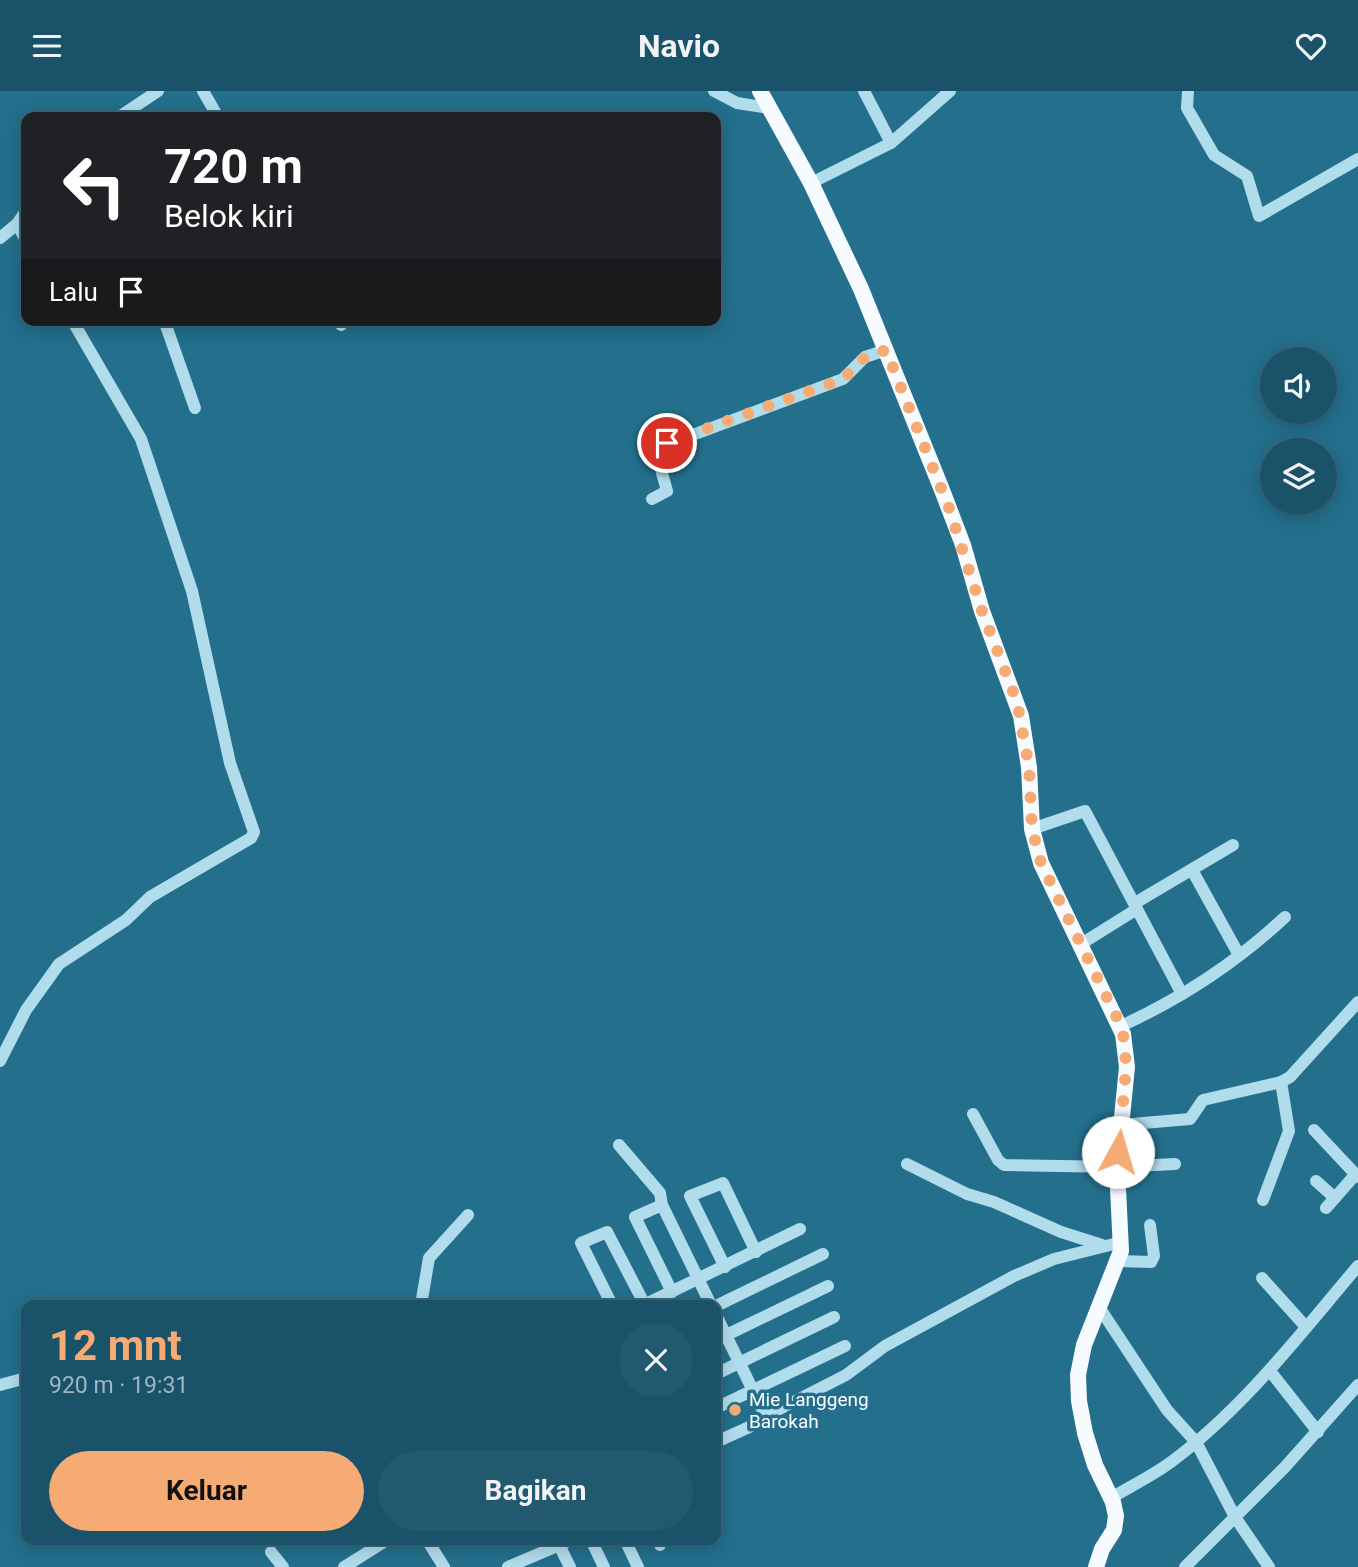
<!DOCTYPE html>
<html lang="id">
<head>
<meta charset="utf-8">
<style>
  body { margin:0; font-family:Roboto,sans-serif; background:#23596f; color:#f1f3f6; height:100vh; display:flex; flex-direction:column; font-size:26px; white-space:nowrap }
  * { box-sizing:border-box; margin:0 }
  p { font-size:23px; color:#9fb6c0 }
  .icon { flex:none; width:38px; height:38px; fill:none; stroke:currentColor; stroke-width:2; stroke-linecap:round; stroke-linejoin:round }
  .map { position:relative; flex:1; overflow:hidden }
  .details { position:absolute; left:21px; top:1209px; width:700px; height:245px; display:flex; flex-direction:column; background:#1a5369; border-radius:14px; box-shadow:0 4px 18px #0003,0 0 0 2px #38697d }
  .details>* { flex:none }
  .guide { position:absolute; left:21px; top:21px; width:700px; height:214px; border-radius:14px; box-shadow:0 4px 18px #0003,0 0 0 2px #38697d; background:#202124; color:#fff; overflow:hidden }
  .fabs { position:absolute; left:1260px; top:256px; display:grid; gap:14px }
  .fabs a { display:grid; place-items:center; width:77px; height:77px; border-radius:50%; background:#1a5369; box-shadow:0 4px 18px #0003,0 0 0 2px #38697d; font-size:35px }
  .pin { position:absolute; display:grid; place-items:center; width:60px; height:60px; color:#fff; margin:-30px; border:4px solid #fff; border-radius:50%; box-shadow:0 2px 7px #0007 }
  .me { position:absolute; width:77px; margin:-38px; rotate:6deg; stroke-linejoin:round; filter:drop-shadow(0 0 5px #0008) }
  .turn { display:flex; align-items:center; gap:24px; height:147px; padding:0 28px; font-size:32px }
  .turn .icon { width:91px; height:91px; stroke-width:2.5 }
  .turn b { display:block; font-size:49px; line-height:60px }
  .then { display:flex; align-items:center; height:66px; padding:0 28px; background:#0003; gap:14px; font-size:26px }
  .round { display:grid; place-items:center; flex:none; width:74px; height:74px; border-radius:37px; background:#23596f }
  .overview { display:flex; align-items:center; justify-content:space-between; height:119px; padding:0 28px }
  h1 { font-size:42px; font-weight:700; line-height:52px; color:#f6ab74 }
  .cta { display:flex; gap:14px; margin-top:auto; padding:14px 28px }
  .cta a { flex:1; height:80px; border-radius:42px; background:#f6ab74; color:#111; font-size:28px; font-weight:700; line-height:80px; text-align:center }
  .cta a+a { background:#23596f; color:#f1f3f6 }
  header { display:flex; justify-content:space-between; align-items:center; height:91px; padding:0 28px; background:#1a5369; font-size:32px; font-weight:700 }
  .map>svg:first-child { display:block }
</style>
</head>
<body>
<header><svg class="icon" aria-label="menu" viewBox="0 0 24 24"><path d="M4 6h16M4 12h16M4 18h16"/></svg>Navio<svg class="icon" aria-label="heart" viewBox="0 0 24 24"><path d="M12 20l-8-8c-3-5 5-10 8-4 3-6 11-1 8 4z"/></svg></header>
<div class="map">
<svg width="1358" height="1476" viewBox="0 0 1358 1476">
  <rect width="100%" height="100%" fill="#236f8c"/>
  <g fill="none" stroke-linecap="round" stroke-linejoin="round">
    <g stroke="#b1dceb" stroke-width="12">
      <path d="M 203,0 L 218,26"/>
      <path d="M 714,0 L 737,12 L 769,17"/>
      <path d="M 864,0 L 891,52"/>
      <path d="M 1188,0 L 1187,17 L 1214,64 L 1247,85 L 1259,125 L 1358,68"/>
      <path d="M 119,26 L 158,0"/>
      <path d="M 811,92 L 891,52 L 950,0"/>
      <path d="M 17,133 L 26,149"/>
      <path d="M 0,147 L 17,133 L 26,120"/>
      <path d="M 164,229 L 195,317"/>
      <path d="M 338,229 L 341,234"/>
      <path d="M 652,408 L 667,400 L 657,364 L 663,355 L 843,288 L 865,266 L 886,259"/>
      <path d="M 1032,738 L 1085,720 L 1182,903"/>
      <path d="M 1192,779 L 1239,864"/>
      <path d="M 1135,812 L 1233,754"/>
      <path d="M 1081,853 L 1137,818"/>
      <path d="M 1121,935 C 1180,908 1238,870 1285,826"/>
      <path d="M 0,970 L 26,919 L 59,873 L 126,829 L 150,806 L 251,747 L 254,741 L 230,672 L 192,500 L 141,348 L 72,229"/>
      <path d="M 973,1023 L 998,1069 L 1004,1074 L 1117,1076 L 1175,1073"/>
      <path d="M 1120,1034 L 1190,1028 L 1203,1009 L 1281,991 L 1290,986 L 1358,911"/>
      <path d="M 1314,1039 L 1358,1086"/>
      <path d="M 619,1054 L 660,1102 L 662,1114 L 711,1214"/>
      <path d="M 907,1073 L 967,1103 L 994,1111 L 1061,1141 L 1102,1154"/>
      <path d="M 1316,1090 L 1335,1107"/>
      <path d="M 1263,1109 L 1289,1040 L 1281,991"/>
      <path d="M 662,1114 L 635,1126 L 672,1201"/>
      <path d="M 1326,1117 L 1355,1084"/>
      <path d="M 1118,1170 L 1151,1171 L 1154,1165 L 1150,1134"/>
      <path d="M 725,1176 L 690,1105 L 723,1092 L 756,1161"/>
      <path d="M 1262,1187 L 1306,1236"/>
      <path d="M 421,1214 L 429,1167 L 468,1124"/>
      <path d="M 612,1214 L 581,1152 L 607,1141 L 645,1214"/>
      <path d="M 644,1214 L 800,1138"/>
      <path d="M 716,1215 L 823,1163"/>
      <path d="M 1099,1216 L 1167,1319 L 1196,1351 L 1235,1426 L 1269,1476"/>
      <path d="M 716,1224 L 767,1328 L 716,1351"/>
      <path d="M 716,1249 L 828,1195"/>
      <path d="M 1270,1280 L 1318,1341"/>
      <path d="M 716,1283 L 834,1226"/>
      <path d="M 0,1294 L 26,1287"/>
      <path d="M 716,1317 L 845,1255"/>
      <path d="M 766,1325 L 846,1284 L 885,1255 L 1014,1185 L 1054,1168 L 1122,1151"/>
      <path d="M 1111,1407 C 1131,1395 1152,1385 1171,1371 C 1244,1317 1300,1243 1358,1175"/>
      <path d="M 427,1449 L 444,1476"/>
      <path d="M 591,1449 L 604,1476"/>
      <path d="M 625,1449 L 638,1476"/>
      <path d="M 658,1449 L 660,1454"/>
      <path d="M 559,1454 L 570,1476"/>
      <path d="M 271,1461 L 283,1476"/>
      <path d="M 344,1476 L 387,1449"/>
      <path d="M 508,1476 L 571,1449"/>
      <path d="M 1185,1476 L 1285,1376 L 1358,1294"/>
    </g>
    <path stroke="#f5fbfe" stroke-width="16" d="M 760,0 L 811,92 L 861,198 L 942,399 L 963,454 L 982,520 L 1021,625 L 1029,676 L 1032,738 L 1041,772 L 1123,943 L 1127,976 L 1117,1076 L 1121,1160 L 1084,1254 L 1078,1284 L 1079,1310 L 1085,1342 L 1095,1374 L 1113,1411 L 1116,1425 L 1114,1439 L 1102,1458 L 1096,1476"/>
  </g>
  <g fill="none" stroke-linecap="round" stroke-linejoin="round">
    <path stroke="#f6ab74" stroke-width="12" stroke-dasharray="0 21.6" d="M 667,352 L 843,288 L 865,266 L 886,259 L 949,417 L 982,520 L 1017,611 L 1029,676 L 1032,738 L 1041,772 L 1121,935 C 1132,977 1120,1018 1118,1061"/>
  </g>
  <circle fill="#f6ab74" stroke="#236f8c" stroke-width="2.5" cx="735" cy="1319" r="7"/>
  <g text-anchor="middle" dominant-baseline="central" stroke-width="7" stroke-linejoin="round" paint-order="stroke">
    <g font-size="19" fill="#fff" stroke="#236f8c" text-anchor="start">
      <text x="749" y="1308">Mie Langgeng<tspan x="749" dy="22">Barokah</tspan></text>
    </g>
  </g>
</svg>
<div class="fabs">
<a><svg class="icon" aria-label="sound" viewBox="0 0 24 24"><path d="M4 9h4l5-4v14l-5-4H4zM17 9q2 3 0 6"/></svg></a>
<a><svg class="icon" aria-label="layers" viewBox="0 0 24 24"><path d="M12 4l9 5-9 5-9-5zM3 14l9 5 9-5"/></svg></a>
</div>
<div class="pin" style="left:667px;top:352px;background:#d93025"><svg class="icon" aria-label="arrive" viewBox="0 0 24 24"><path d="M6 21V4h12l-3 4 3 4H6"/></svg></div>
<svg class="me" style="left:1118px;top:1061px" viewBox="-20 -20 40 40"><circle r="19" fill="#fff"/><path d="M0-13L10 11 0 6-10 11z" fill="#f6ab74"/></svg>
<div class="guide">
<div class="turn"><svg class="icon" aria-label="left" viewBox="0 0 24 24"><path d="M17 20v-9H6M10 6l-5 5 5 5"/></svg><div><b>720 m</b>Belok kiri</div></div>
<div class="then">Lalu<svg class="icon" aria-label="arrive" viewBox="0 0 24 24"><path d="M6 21V4h12l-3 4 3 4H6"/></svg></div>
</div>
<section class="details">
<div class="overview"><div><h1>12 mnt</h1><p>920 m · 19:31</p></div><a class="round"><svg class="icon" aria-label="close" viewBox="0 0 24 24"><path d="M6 6l12 12M18 6L6 18"/></svg></a></div>
<div class="cta"><a>Keluar</a><a>Bagikan</a></div>
</section>
</div>
</body>
</html>
